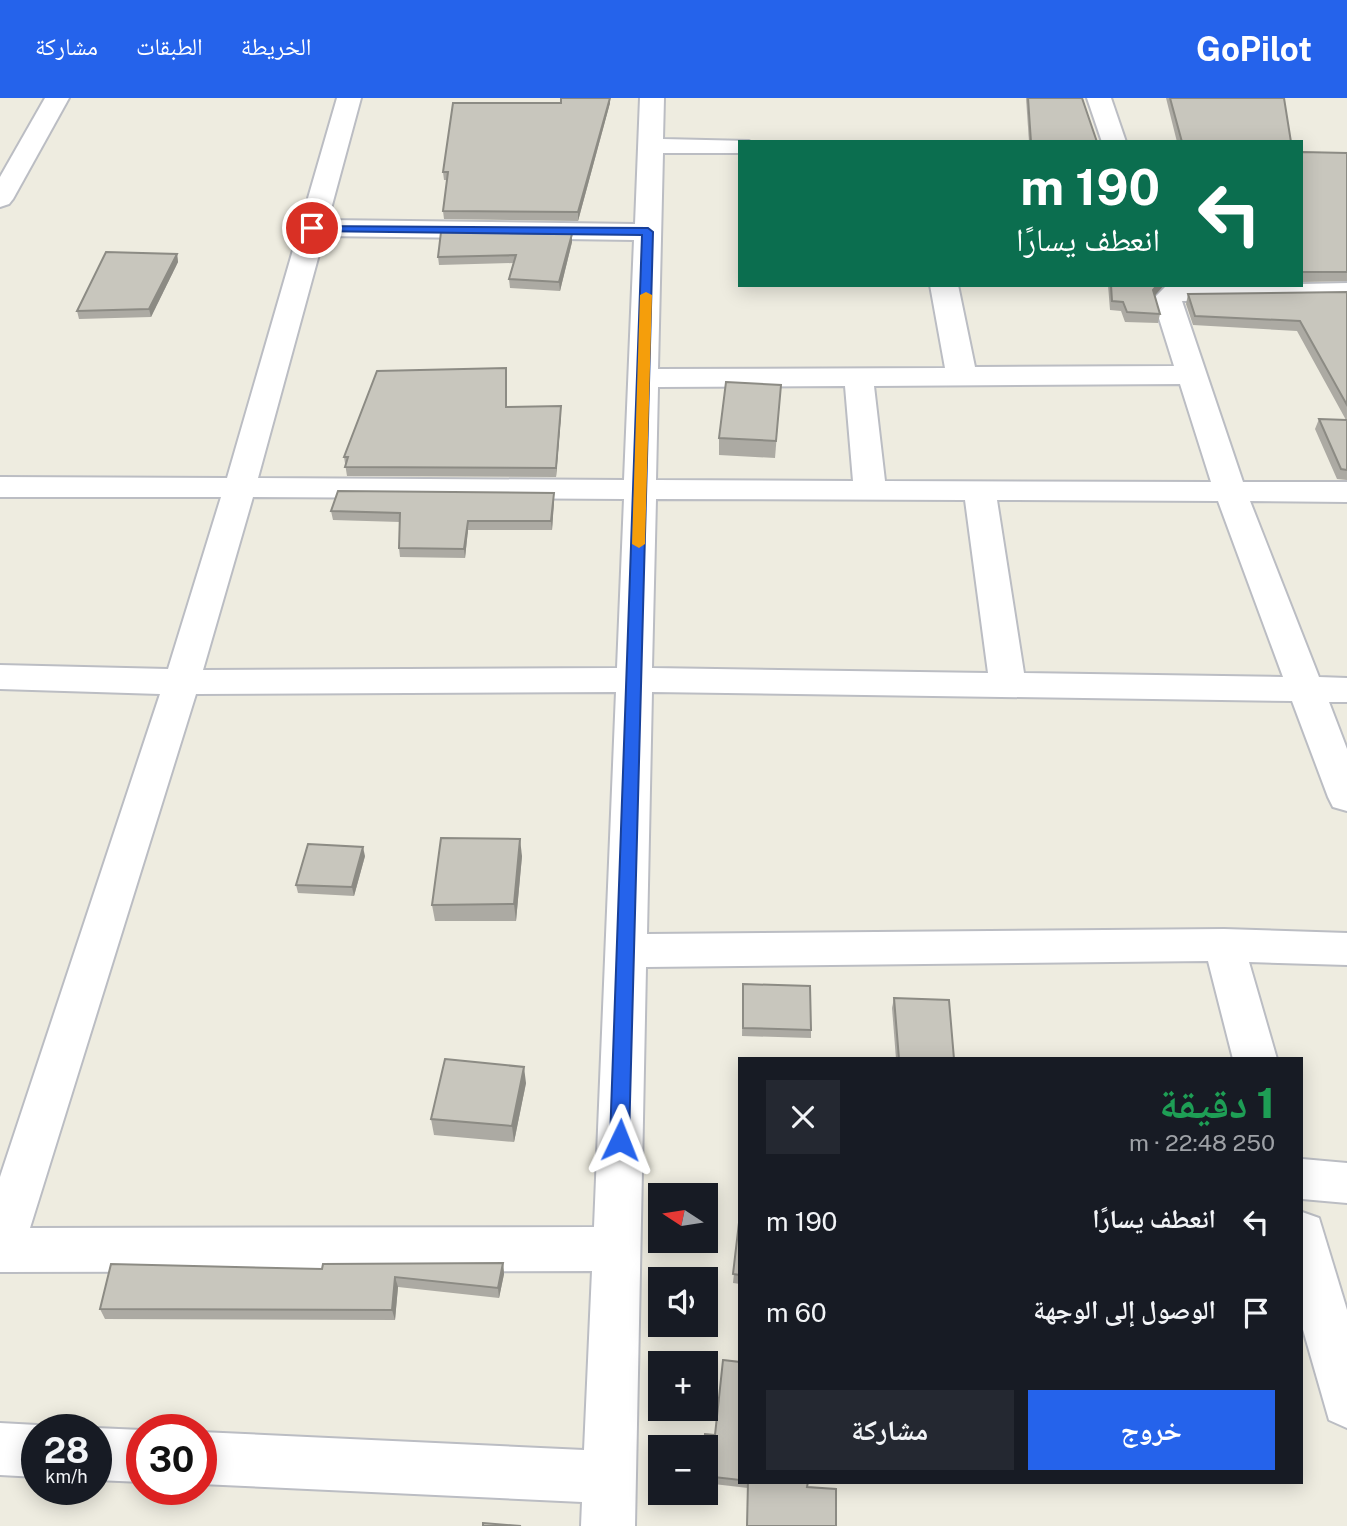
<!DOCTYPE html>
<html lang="ar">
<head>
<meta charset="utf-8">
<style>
  body { margin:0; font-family:"Public Sans","Noto Naskh Arabic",sans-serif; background:#242831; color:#f1f3f6; direction:rtl; height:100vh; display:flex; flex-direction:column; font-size:26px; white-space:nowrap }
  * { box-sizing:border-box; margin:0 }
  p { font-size:23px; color:#9ea1a6 }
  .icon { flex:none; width:38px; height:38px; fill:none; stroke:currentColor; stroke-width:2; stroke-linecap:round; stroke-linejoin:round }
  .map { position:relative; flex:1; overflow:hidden; direction:ltr }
  .sheet { position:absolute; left:738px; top:959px; width:565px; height:427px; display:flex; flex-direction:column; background:#171b24; border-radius:0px; box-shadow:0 4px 18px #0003; direction:rtl }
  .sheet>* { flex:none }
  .top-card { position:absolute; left:738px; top:42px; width:565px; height:147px; border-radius:0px; box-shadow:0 4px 18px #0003; direction:rtl; background:#0b6e4f; color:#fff; overflow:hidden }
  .needle { width:46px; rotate:282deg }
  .buttons { position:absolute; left:648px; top:1085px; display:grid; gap:14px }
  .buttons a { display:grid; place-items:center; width:70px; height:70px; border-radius:0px; background:#171b24; box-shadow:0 4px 18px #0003; font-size:35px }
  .speed { position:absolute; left:21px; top:1316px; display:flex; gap:14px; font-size:35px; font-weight:700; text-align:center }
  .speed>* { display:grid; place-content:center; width:91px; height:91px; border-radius:50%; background:#171b24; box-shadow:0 4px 18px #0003; line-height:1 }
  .speed small { font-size:18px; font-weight:400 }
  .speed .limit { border:10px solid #d22; background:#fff; color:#111 }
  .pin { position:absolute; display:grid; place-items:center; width:60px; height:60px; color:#fff; margin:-30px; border:4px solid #fff; border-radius:50%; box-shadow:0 2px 7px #0007 }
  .me { position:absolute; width:77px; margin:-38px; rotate:2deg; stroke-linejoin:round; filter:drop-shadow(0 0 5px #0008) }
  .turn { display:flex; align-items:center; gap:24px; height:147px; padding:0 28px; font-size:32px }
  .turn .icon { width:91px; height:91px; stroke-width:2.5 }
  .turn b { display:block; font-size:49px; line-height:60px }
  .round { display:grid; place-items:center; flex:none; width:74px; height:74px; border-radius:0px; background:#242831 }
  .headline { display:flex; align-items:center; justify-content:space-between; height:119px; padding:0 28px }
  h1 { font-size:42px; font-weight:800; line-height:52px; color:#1e9e55 }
  .cta { display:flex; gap:14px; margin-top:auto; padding:14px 28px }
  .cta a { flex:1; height:80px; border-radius:0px; background:#2563eb; color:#fff; font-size:28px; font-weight:800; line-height:80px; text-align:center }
  .cta a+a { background:#242831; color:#f1f3f6 }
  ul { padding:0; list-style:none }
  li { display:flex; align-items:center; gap:21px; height:91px; padding:0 28px }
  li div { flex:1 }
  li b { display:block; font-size:26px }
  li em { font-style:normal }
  header { display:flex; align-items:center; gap:42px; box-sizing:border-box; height:98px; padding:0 35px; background:#2563eb; color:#fff }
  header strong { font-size:33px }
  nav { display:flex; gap:38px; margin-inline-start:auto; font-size:24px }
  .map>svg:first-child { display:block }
</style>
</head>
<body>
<header>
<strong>GoPilot</strong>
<nav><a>الخريطة</a><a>الطبقات</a><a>مشاركة</a></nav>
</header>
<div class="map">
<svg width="1347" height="1428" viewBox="0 0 1347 1428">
  <rect width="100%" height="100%" fill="#eeece0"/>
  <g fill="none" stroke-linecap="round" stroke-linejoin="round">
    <defs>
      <g id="street">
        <path d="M 45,0 L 69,0 L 13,101 L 9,106 L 0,109 L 0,79 Z"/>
        <path d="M 337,0 L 361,0 L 328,122 L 635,126 L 640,0 L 664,0 L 663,41 L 749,43 L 740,44 L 740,55 L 663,55 L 658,271 L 945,270 L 930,187 L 958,187 L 975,269 L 1174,268 L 1153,201 L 1165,189 L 1347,185 L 1347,201 L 1182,203 L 1243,384 L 1347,384 L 1347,404 L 1250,403 L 1319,579 L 1347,580 L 1347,604 L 1329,604 L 1347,651 L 1347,713 L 1333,709 L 1328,699 L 1292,603 L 652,594 L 647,836 L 1224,831 L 1347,835 L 1347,867 L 1249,864 L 1277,961 L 1233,961 L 1208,863 L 646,869 L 635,1428 L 581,1428 L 582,1404 L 201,1386 L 201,1334 L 584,1352 L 592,1173 L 0,1174 L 0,1079 L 160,596 L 0,591 L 0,567 L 168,571 L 221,399 L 0,399 L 0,379 L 227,380 ZM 324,138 L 634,142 L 624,382 L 258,380 ZM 1180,286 L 1211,384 L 885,383 L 874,288 ZM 845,288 L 853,383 L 656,382 L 658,289 ZM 253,399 L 624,401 L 617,570 L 203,572 ZM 656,401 L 965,402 L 988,575 L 652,570 ZM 997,402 L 1218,403 L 1283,579 L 1024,575 ZM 616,594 L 594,1129 L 30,1130 L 196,596 Z"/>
        <path d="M 1087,0 L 1111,0 L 1126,44 L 1102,44 Z"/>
        <path d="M 1302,1061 L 1347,1065 L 1347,1105 L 1302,1101 Z"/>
        <path d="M 1302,1114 L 1319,1120 L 1347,1212 L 1347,1330 L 1329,1322 L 1302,1228 Z"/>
        <path d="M 0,1325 L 37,1327 L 48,1332 L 37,1332 L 37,1379 L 0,1377 Z"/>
        <path d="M 96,1330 L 142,1332 L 142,1384 L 96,1382 L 96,1332 L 92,1332 Z"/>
      </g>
    </defs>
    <use href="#street" stroke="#bbbdc3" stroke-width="4"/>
    <use href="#street" fill="#fff" fill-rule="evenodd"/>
  </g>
  <g fill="#acaaa3">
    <path d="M 561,0 L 610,0 L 610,5 L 578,123 L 444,121 L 443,113 L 447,82 L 444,82 L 443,74 L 561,5 Z"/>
    <path d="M 1026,0 L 1082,0 L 1097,44 L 1029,44 Z"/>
    <path d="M 1166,0 L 1284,0 L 1291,44 L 1177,44 Z"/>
    <path d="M 1302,54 L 1347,55 L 1347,183 L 1302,184 Z"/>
    <path d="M 572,144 L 560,193 L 510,190 L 509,181 L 513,165 L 439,167 L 438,159 Z"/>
    <path d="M 177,156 L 178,164 L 151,219 L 79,221 L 77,213 Z"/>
    <path d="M 1108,187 L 1164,187 L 1154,198 L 1160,216 L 1158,225 L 1125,224 L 1121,213 L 1110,212 Z"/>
    <path d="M 1347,194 L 1347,382 L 1337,381 L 1315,331 L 1319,321 L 1346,322 L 1297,233 L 1193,227 L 1186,206 L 1188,196 Z"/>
    <path d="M 507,278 L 507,309 L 561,308 L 561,317 L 556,379 L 347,378 L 344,359 Z"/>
    <path d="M 781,287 L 775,360 L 719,357 L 719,340 Z"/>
    <path d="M 554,395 L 554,403 L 552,432 L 468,432 L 465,460 L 400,459 L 399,450 L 400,424 L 333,422 L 331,413 Z"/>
    <path d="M 365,758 L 354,798 L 298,795 L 296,787 Z"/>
    <path d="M 522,758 L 516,823 L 435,823 L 432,807 Z"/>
    <path d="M 743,886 L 811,932 L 811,940 L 742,938 Z"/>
    <path d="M 894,900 L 954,961 L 896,961 L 892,910 Z"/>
    <path d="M 526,985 L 514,1044 L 434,1037 L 431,1021 Z"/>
    <path d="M 740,1116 L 740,1186 L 733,1185 Z"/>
    <path d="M 503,1165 L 504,1176 L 499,1200 L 398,1189 L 395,1222 L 105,1221 L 100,1211 Z"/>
    <path d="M 740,1264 L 740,1384 L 808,1384 L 748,1390 L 705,1385 L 705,1349 L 715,1337 Z"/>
  </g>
  <g fill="#8c8b84">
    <path d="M 610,0 L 610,5 L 578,123 L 578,114 Z"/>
    <path d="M 572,136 L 572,144 L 560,193 L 559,184 Z"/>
    <path d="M 177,156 L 178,164 L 151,219 L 149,211 Z"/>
    <path d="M 1157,187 L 1164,187 L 1151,202 L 1153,192 Z"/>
    <path d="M 561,308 L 561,317 L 556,379 L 556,370 Z"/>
    <path d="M 554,395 L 554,403 L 552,432 L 551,423 Z"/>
    <path d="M 468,423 L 468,432 L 465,460 L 464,451 Z"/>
    <path d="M 520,741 L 522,758 L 516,823 L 514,806 Z"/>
    <path d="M 363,749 L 365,758 L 354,798 L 352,789 Z"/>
    <path d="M 524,969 L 526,985 L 514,1044 L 512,1028 Z"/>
    <path d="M 503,1165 L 504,1176 L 499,1200 L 498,1190 Z"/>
    <path d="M 395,1179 L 398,1189 L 395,1222 L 392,1212 Z"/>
  </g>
  <g fill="#c8c6bd" stroke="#8c8b84" stroke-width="2">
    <path d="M 561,0 L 610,0 L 578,114 L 443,113 L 448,74 L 443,74 L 453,5 L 561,5 Z"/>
    <path d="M 1028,0 L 1082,0 L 1097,44 L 1031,44 Z"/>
    <path d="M 1170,0 L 1284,0 L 1291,44 L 1182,44 Z"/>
    <path d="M 1302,54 L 1347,55 L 1347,174 L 1302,174 Z"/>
    <path d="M 441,134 L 572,136 L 559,184 L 509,181 L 516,157 L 438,159 Z"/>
    <path d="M 106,154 L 177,156 L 149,211 L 77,213 Z"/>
    <path d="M 1111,187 L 1157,187 L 1153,192 L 1160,216 L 1127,214 L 1123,204 L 1112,203 Z"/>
    <path d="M 1347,194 L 1347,307 L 1300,223 L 1195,218 L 1188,196 Z"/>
    <path d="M 506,270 L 506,309 L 561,308 L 556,370 L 345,369 L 348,359 L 344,359 L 377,273 Z"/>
    <path d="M 726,284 L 781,287 L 776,343 L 719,340 Z"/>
    <path d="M 1319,321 L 1347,322 L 1347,372 L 1341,371 Z"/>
    <path d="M 338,393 L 554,395 L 551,423 L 468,423 L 464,451 L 399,450 L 400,415 L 331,413 Z"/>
    <path d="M 441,740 L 520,741 L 514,806 L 432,807 Z"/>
    <path d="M 308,746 L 363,749 L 352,789 L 296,787 Z"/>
    <path d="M 743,886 L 810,888 L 811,932 L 743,930 Z"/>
    <path d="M 894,900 L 949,902 L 954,961 L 899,961 Z"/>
    <path d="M 445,961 L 524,969 L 512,1028 L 431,1021 Z"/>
    <path d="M 740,1116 L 740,1177 L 733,1176 Z"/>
    <path d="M 503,1165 L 498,1190 L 395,1179 L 392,1212 L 100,1211 L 111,1166 L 322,1171 L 323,1166 Z"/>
    <path d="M 723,1262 L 740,1264 L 740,1382 L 705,1378 L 705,1349 L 704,1349 L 705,1336 L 715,1337 Z"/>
    <path d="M 748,1384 L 808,1384 L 807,1389 L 836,1391 L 836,1428 L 747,1428 Z"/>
    <path d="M 483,1425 L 521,1428 L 483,1428 Z"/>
  </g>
  <path fill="#2563eb" stroke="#184099" stroke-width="2" d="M 308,128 L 648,130 L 653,134 L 629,1042 L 626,1048 L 613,1048 L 610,1042 L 642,137 L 312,133 L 308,132 Z"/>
  <path fill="#f59e0b" d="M 646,194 L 652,197 L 645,446 L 639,450 L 632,446 L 640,197 Z"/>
</svg>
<div class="buttons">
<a><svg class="needle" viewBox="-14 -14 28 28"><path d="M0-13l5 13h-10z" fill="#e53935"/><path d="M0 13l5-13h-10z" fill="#9ea1a6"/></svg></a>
<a><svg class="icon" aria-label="sound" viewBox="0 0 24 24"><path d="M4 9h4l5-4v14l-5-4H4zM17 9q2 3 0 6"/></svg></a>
<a>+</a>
<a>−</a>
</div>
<div class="speed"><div>28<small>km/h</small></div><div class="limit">30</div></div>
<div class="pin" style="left:312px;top:130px;background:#d93025"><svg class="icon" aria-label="arrive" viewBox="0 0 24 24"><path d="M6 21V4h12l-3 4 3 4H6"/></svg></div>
<svg class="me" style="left:620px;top:1042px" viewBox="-20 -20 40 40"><path d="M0-17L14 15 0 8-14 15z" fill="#2563eb" stroke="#fff" stroke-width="4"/></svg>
<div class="top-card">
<div class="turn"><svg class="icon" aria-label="left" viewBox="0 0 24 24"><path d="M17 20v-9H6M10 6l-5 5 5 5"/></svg><div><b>190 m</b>انعطف يسارًا</div></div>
</div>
<section class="sheet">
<div class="headline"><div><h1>1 دقيقة</h1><p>250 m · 22:48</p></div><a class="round"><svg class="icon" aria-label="close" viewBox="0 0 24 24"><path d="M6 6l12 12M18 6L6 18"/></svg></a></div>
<ul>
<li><svg class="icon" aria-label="left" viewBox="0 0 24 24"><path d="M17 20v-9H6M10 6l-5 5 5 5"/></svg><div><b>انعطف يسارًا</b></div><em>190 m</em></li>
<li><svg class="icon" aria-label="arrive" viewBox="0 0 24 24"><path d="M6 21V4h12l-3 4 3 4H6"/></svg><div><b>الوصول إلى الوجهة</b></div><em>60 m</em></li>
</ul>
<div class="cta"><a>خروج</a><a>مشاركة</a></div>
</section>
</div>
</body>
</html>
